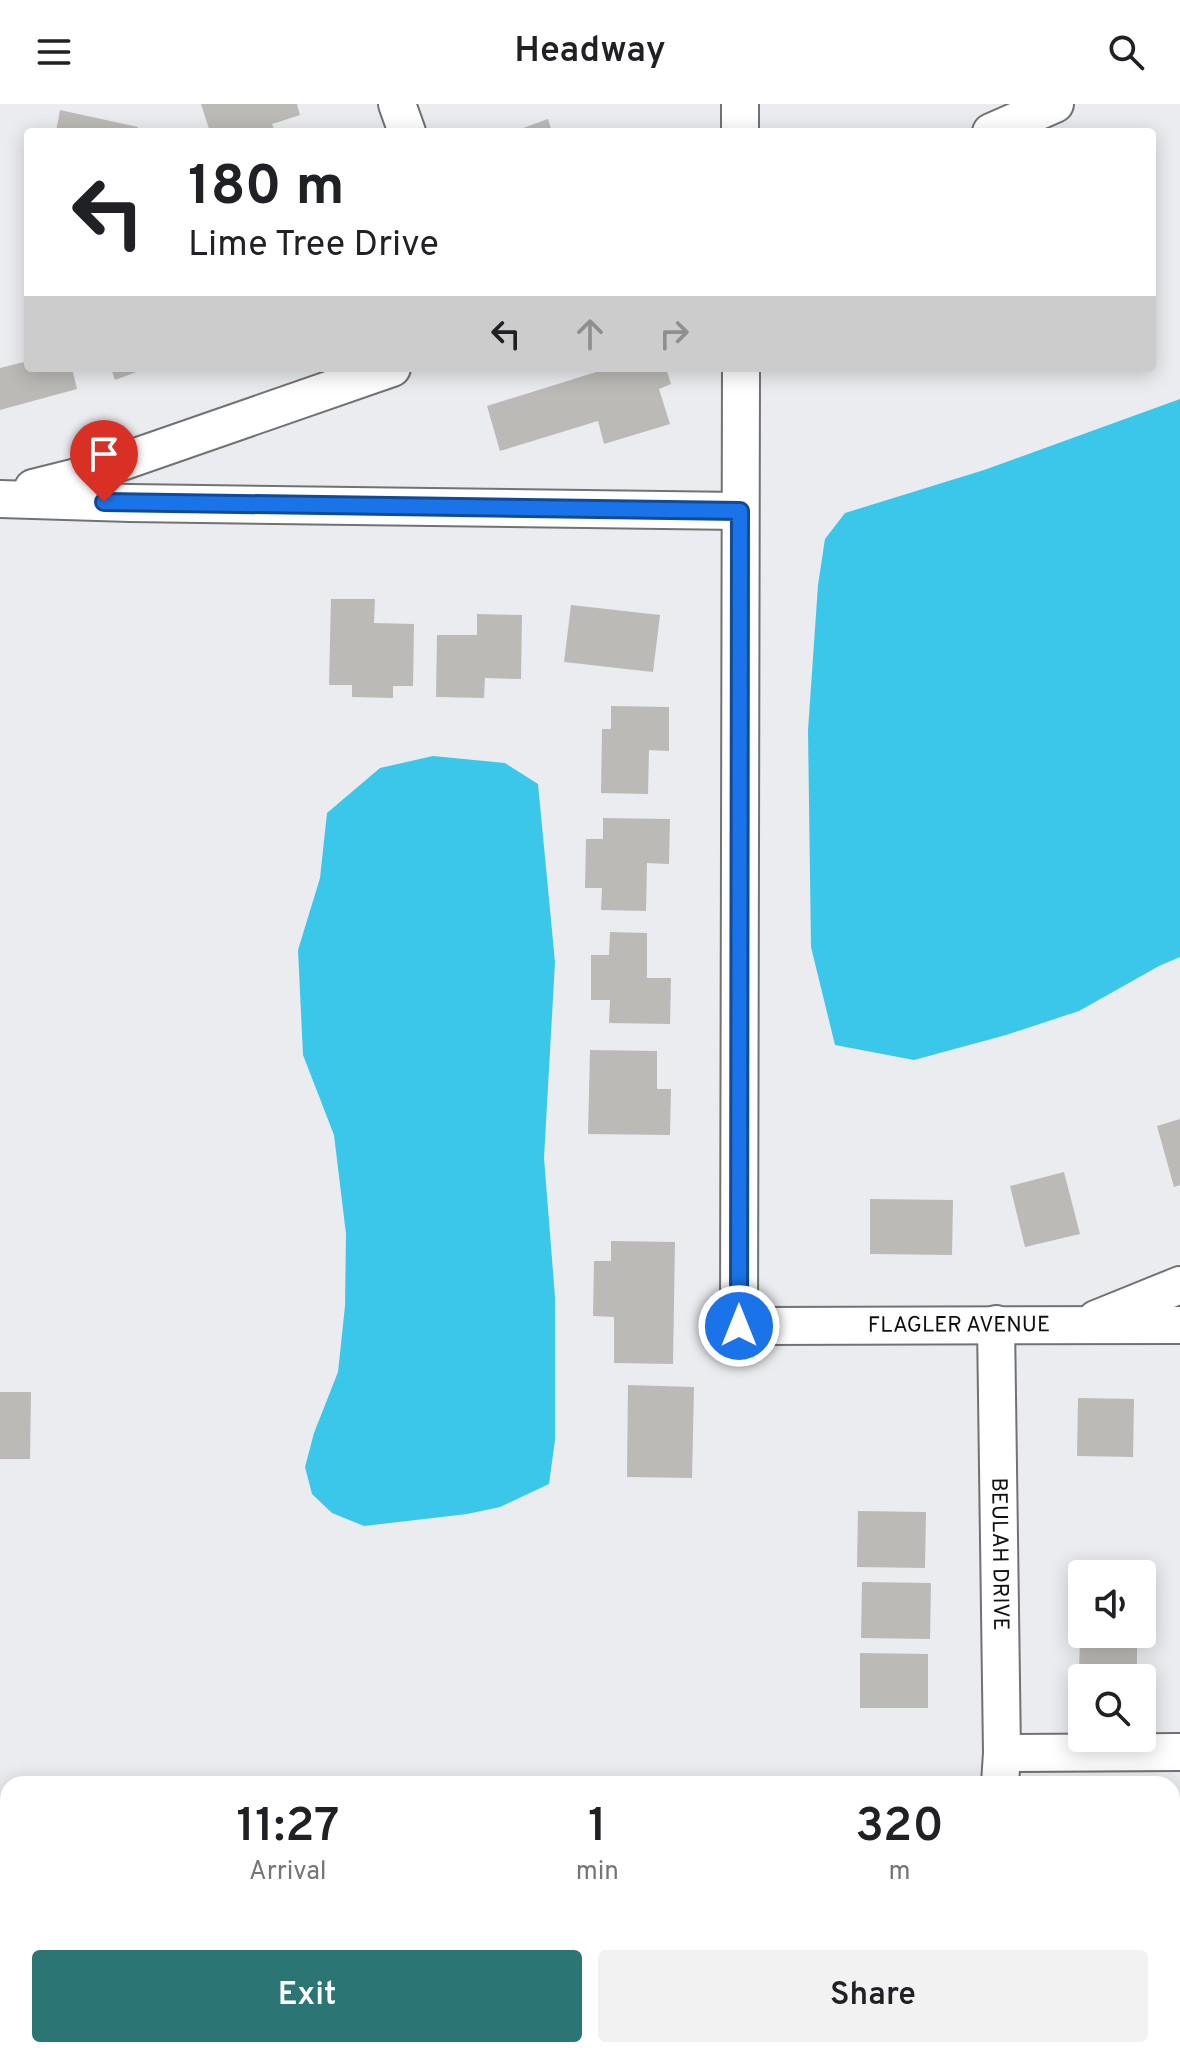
<!DOCTYPE html>
<html lang="en">
<head>
<meta charset="utf-8">
<style>
  body { margin:0; font-family:Overpass,sans-serif; background:#f2f2f2; color:#202124; height:100vh; display:flex; flex-direction:column; font-size:30px; white-space:nowrap }
  * { box-sizing:border-box; margin:0 }
  p { font-size:26px; color:#757577 }
  .icon { flex:none; width:44px; height:44px; fill:none; stroke:currentColor; stroke-width:2; stroke-linecap:round; stroke-linejoin:round }
  .map { position:relative; flex:1; overflow:hidden }
  .side { position:absolute; left:0px; top:1672px; width:1180px; height:282px; display:flex; flex-direction:column; background:#fff; border-radius:24px 24px 0 0; box-shadow:0 4px 20px #0003 }
  .side>* { flex:none }
  .banner { position:absolute; left:24px; top:24px; width:1132px; height:244px; border-radius:8px; box-shadow:0 4px 20px #0003; background:#fff; color:#202124; overflow:hidden }
  .fabs { position:absolute; left:1068px; top:1456px; display:grid; gap:16px }
  .fabs a { display:grid; place-items:center; width:88px; height:88px; border-radius:8px; background:#fff; box-shadow:0 4px 20px #0003; font-size:40px }
  .pin { position:absolute; display:grid; place-items:center; width:68px; height:68px; color:#fff; margin:-82px -34px; border-radius:50% 50% 50% 0; rotate:-45deg; box-shadow:0 0 8px #0007 }
  .pin .icon { rotate:45deg }
  .me { position:absolute; width:88px; margin:-44px; rotate:0deg; stroke-linejoin:round; filter:drop-shadow(0 0 6px #0008) }
  .turn { display:flex; align-items:center; gap:28px; height:168px; padding:0 32px; font-size:36px }
  .turn .icon { width:104px; height:104px; stroke-width:2.5 }
  .turn b { display:block; font-size:56px; line-height:68px }
  .lanes { display:flex; align-items:center; height:76px; padding:0 32px; background:#0003; justify-content:center; gap:40px; direction:ltr }
  .lanes .off { opacity:.35 }
  .eta { display:flex; justify-content:space-evenly; align-items:center; height:136px; text-align:center }
  .eta b { font-size:48px; font-weight:600; line-height:56px }
  .action { display:flex; gap:16px; margin-top:auto; padding:16px 32px }
  .action a { flex:1; height:92px; border-radius:8px; background:#2b7575; color:#fff; font-size:32px; font-weight:600; line-height:92px; text-align:center }
  .action a+a { background:#f2f2f2; color:#202124 }
  header { display:flex; justify-content:space-between; align-items:center; height:104px; padding:0 32px; background:#fff; font-size:36px; font-weight:600 }
  .map>svg:first-child { display:block }
</style>
</head>
<body>
<header><svg class="icon" aria-label="menu" viewBox="0 0 24 24"><path d="M4 6h16M4 12h16M4 18h16"/></svg>Headway<svg class="icon" aria-label="search" viewBox="0 0 24 24"><circle cx="10" cy="10" r="6"/><path d="M15 15l6 6"/></svg></header>
<div class="map">
<svg width="1180" height="1953" viewBox="0 0 1180 1953">
  <rect width="100%" height="100%" fill="#eaecef"/>
  <g fill="#3bc7ea">
    <path d="M 1180,295 L 1180,853 L 1159,862 L 1079,907 L 1006,931 L 914,956 L 835,941 L 811,843 L 808,626 L 818,481 L 825,435 L 845,409 L 984,366 Z"/>
    <path d="M 433,652 L 505,659 L 538,680 L 555,858 L 544,1054 L 555,1193 L 555,1336 L 549,1380 L 500,1403 L 467,1410 L 364,1422 L 332,1409 L 312,1390 L 305,1363 L 314,1329 L 338,1268 L 345,1202 L 346,1130 L 334,1031 L 303,951 L 298,846 L 320,774 L 327,709 L 380,664 Z"/>
  </g>
  <g fill="#bbbab7">
    <path d="M 201,0 L 297,0 L 300,11 L 272,20 L 275,28 L 210,28 Z"/>
    <path d="M 60,6 L 138,23 L 137,28 L 56,28 Z"/>
    <path d="M 548,15 L 552,28 L 512,28 Z"/>
    <path d="M 28,257 L 28,264 L 72,264 L 77,285 L 0,306 L 0,264 Z"/>
    <path d="M 111,264 L 147,264 L 115,276 Z"/>
    <path d="M 609,264 L 666,264 L 671,280 L 659,285 L 670,320 L 604,340 L 598,317 L 500,347 L 487,302 Z"/>
    <path d="M 331,495 L 375,495 L 374,519 L 414,520 L 413,582 L 393,582 L 393,594 L 352,593 L 352,581 L 329,581 Z"/>
    <path d="M 571,501 L 660,511 L 653,568 L 564,558 Z"/>
    <path d="M 477,510 L 522,511 L 521,575 L 485,574 L 484,594 L 436,593 L 437,531 L 477,531 Z"/>
    <path d="M 611,602 L 669,603 L 669,647 L 649,646 L 648,690 L 601,689 L 602,625 L 611,625 Z"/>
    <path d="M 603,714 L 670,715 L 669,760 L 647,759 L 646,807 L 601,806 L 602,784 L 585,784 L 586,735 L 603,735 Z"/>
    <path d="M 610,828 L 647,829 L 647,874 L 671,874 L 670,920 L 609,919 L 610,896 L 591,896 L 591,851 L 609,851 Z"/>
    <path d="M 590,946 L 657,947 L 657,985 L 671,985 L 670,1031 L 588,1030 Z"/>
    <path d="M 1180,1015 L 1180,1081 L 1174,1083 L 1157,1022 Z"/>
    <path d="M 1064,1068 L 1080,1130 L 1025,1143 L 1010,1082 Z"/>
    <path d="M 870,1095 L 953,1096 L 952,1151 L 870,1150 Z"/>
    <path d="M 611,1137 L 675,1138 L 673,1260 L 614,1259 L 614,1213 L 593,1212 L 594,1157 L 611,1157 Z"/>
    <path d="M 628,1281 L 694,1283 L 692,1374 L 627,1373 Z"/>
    <path d="M 0,1288 L 31,1288 L 30,1355 L 0,1355 Z"/>
    <path d="M 1078,1294 L 1134,1295 L 1133,1353 L 1077,1352 Z"/>
    <path d="M 858,1407 L 926,1408 L 925,1464 L 857,1463 Z"/>
    <path d="M 862,1478 L 931,1479 L 930,1535 L 861,1534 Z"/>
    <path d="M 1080,1530 L 1137,1530 L 1137,1573 L 1079,1572 Z"/>
    <path d="M 860,1549 L 928,1550 L 928,1604 L 860,1604 Z"/>
    <path d="M 1173,1712 L 1180,1712 L 1180,1775 L 1172,1775 Z"/>
    <rect x="861" y="1946" width="68" height="7"/>
    <path d="M 1093,1946 L 1150,1946 L 1153,1953 L 1095,1953 Z"/>
  </g>
  <g fill="none" stroke-linecap="round" stroke-linejoin="round">
    <defs>
      <g id="minor">
        <path d="M 397,0 L 407,28"/>
        <path d="M 740,0 L 740,28"/>
        <path d="M 991,28 L 1055,0"/>
        <path id="s1" d="M 741,264 L 739,1222 L 1180,1221"/>
        <path d="M 33,384 L 81,372 L 392,264"/>
        <path d="M 0,395 L 130,399 L 740,407"/>
        <path d="M 1096,1215 L 1180,1181"/>
        <path id="s2" d="M 996,1220 L 1002,1649 L 1000,1680"/>
        <path d="M 1002,1649 L 1180,1648"/>
        <path d="M 984,1946 L 986,1953"/>
      </g>
    </defs>
    <use href="#minor" stroke="#707274" stroke-width="40"/>
    <use href="#minor" stroke="#fff" stroke-width="36"/>
  </g>
  <g fill="none" stroke-linecap="round" stroke-linejoin="round">
    <defs>
      <path id="route" d="M 104,398 L 740,407 L 739,1222"/>
    </defs>
    <use href="#route" stroke="#114b97" stroke-width="20"/>
    <use href="#route" stroke="#1a73e8" stroke-width="14"/>
  </g>
  <g text-anchor="middle" dominant-baseline="central" stroke-width="8" stroke-linejoin="round" paint-order="stroke">
    <g font-size="22" fill="#101011" stroke="#fff">
      <text stroke="none"><textPath href="#s1" startOffset="1178">FLAGLER AVENUE</textPath></text>
      <text stroke="none"><textPath href="#s2" startOffset="230">BEULAH DRIVE</textPath></text>
    </g>
  </g>
</svg>
<div class="fabs">
<a><svg class="icon" aria-label="sound" viewBox="0 0 24 24"><path d="M4 9h4l5-4v14l-5-4H4zM17 9q2 3 0 6"/></svg></a>
<a><svg class="icon" aria-label="search" viewBox="0 0 24 24"><circle cx="10" cy="10" r="6"/><path d="M15 15l6 6"/></svg></a>
</div>
<div class="pin" style="left:104px;top:398px;background:#d93025"><svg class="icon" aria-label="arrive" viewBox="0 0 24 24"><path d="M6 21V4h12l-3 4 3 4H6"/></svg></div>
<svg class="me" style="left:739px;top:1222px" viewBox="-20 -20 40 40"><circle r="17" fill="#1a73e8" stroke="#fff" stroke-width="3"/><path d="M0-11L8 9 0 5-8 9z" fill="#fff"/></svg>
<div class="banner">
<div class="turn"><svg class="icon" aria-label="left" viewBox="0 0 24 24"><path d="M17 20v-9H6M10 6l-5 5 5 5"/></svg><div><b>180 m</b>Lime Tree Drive</div></div>
<div class="lanes"><svg class="icon" aria-label="left" viewBox="0 0 24 24"><path d="M17 20v-9H6M10 6l-5 5 5 5"/></svg><svg class="icon off" aria-label="ahead" viewBox="0 0 24 24"><path d="M12 20V5M6 11l6-6 6 6"/></svg><svg class="icon off" aria-label="right" viewBox="0 0 24 24"><path d="M7 20v-9h11M14 6l5 5-5 5"/></svg></div>
</div>
<section class="side">
<div class="eta">
<div><b>11:27</b><p>Arrival</p></div>
<div><b>1</b><p>min</p></div>
<div><b>320</b><p>m</p></div>
</div>
<div class="action"><a>Exit</a><a>Share</a></div>
</section>
</div>
</body>
</html>
